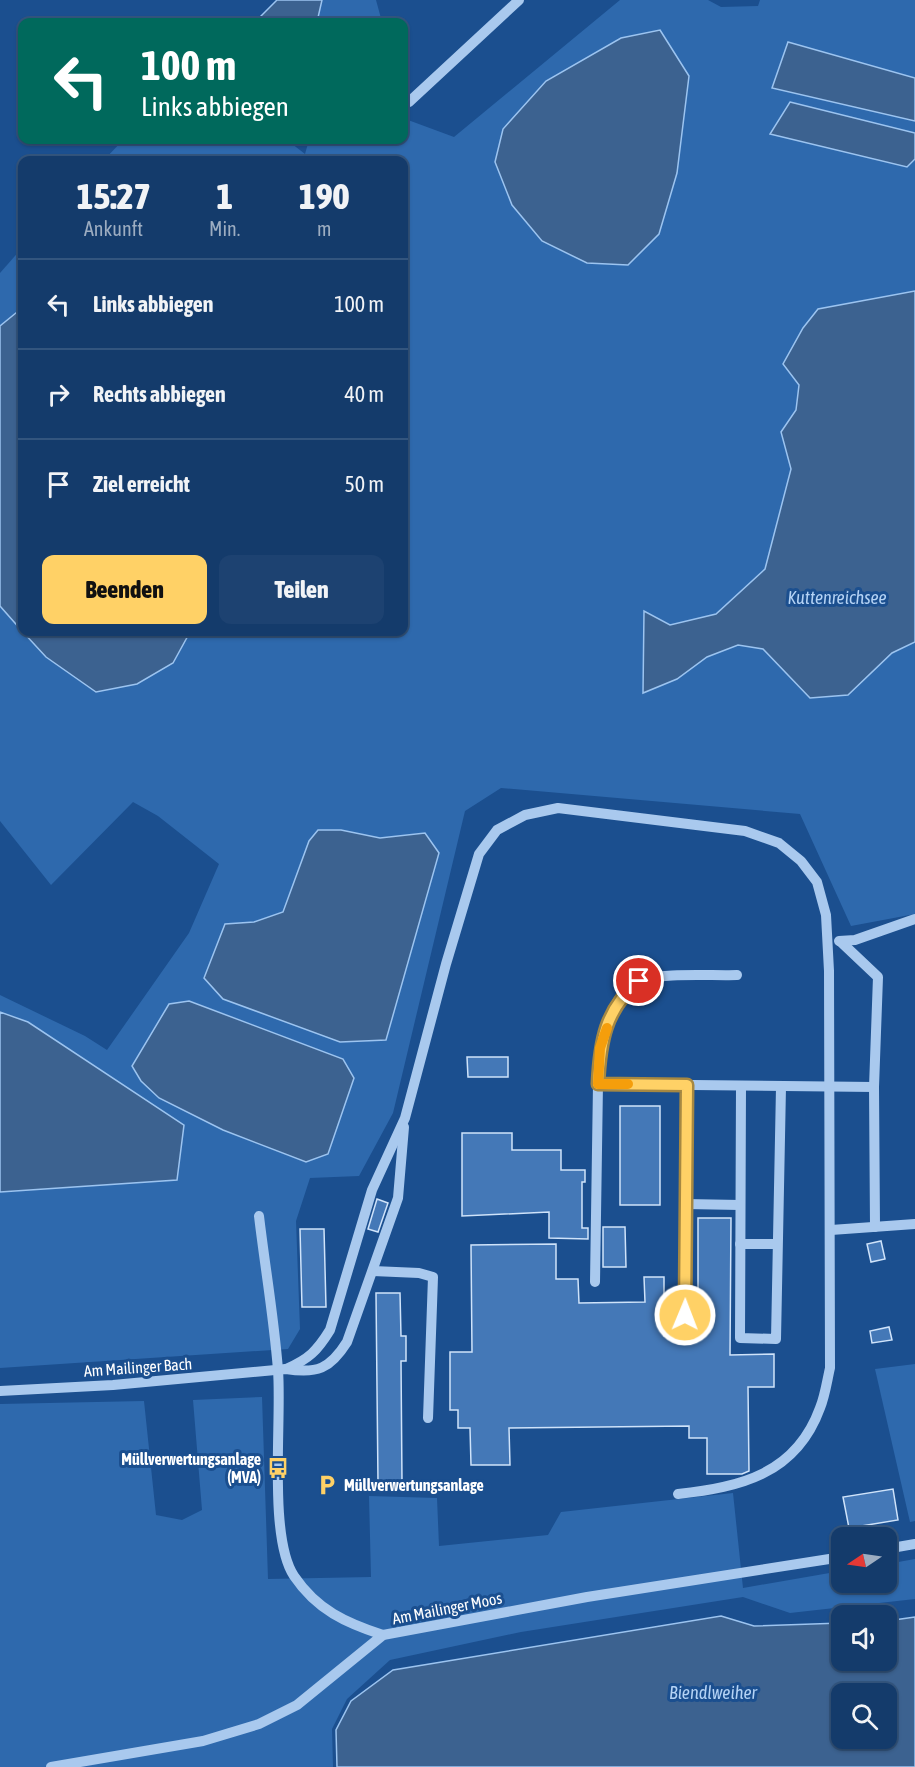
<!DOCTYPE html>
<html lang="de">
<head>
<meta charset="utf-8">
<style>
  body { margin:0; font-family:"Asap Condensed",sans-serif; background:#1d4271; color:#f1f3f6; height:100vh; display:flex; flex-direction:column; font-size:22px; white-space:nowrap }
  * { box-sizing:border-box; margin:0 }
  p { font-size:20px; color:#9dadc1 }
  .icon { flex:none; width:33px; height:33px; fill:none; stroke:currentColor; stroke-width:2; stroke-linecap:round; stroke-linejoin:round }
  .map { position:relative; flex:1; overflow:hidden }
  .panel { position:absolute; left:18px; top:156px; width:390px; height:480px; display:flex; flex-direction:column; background:#143b6b; border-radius:12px; box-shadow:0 2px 4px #0004,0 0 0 2px #33557e }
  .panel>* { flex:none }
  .hud { position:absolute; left:18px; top:18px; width:390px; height:126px; border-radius:12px; box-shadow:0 2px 4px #0004,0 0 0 2px #33557e; background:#00695c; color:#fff; overflow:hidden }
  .needle { width:39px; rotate:257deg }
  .buttons { position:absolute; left:831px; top:1527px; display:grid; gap:12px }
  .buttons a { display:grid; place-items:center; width:66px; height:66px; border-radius:12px; background:#143b6b; box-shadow:0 2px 4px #0004,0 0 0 2px #33557e; font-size:30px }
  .pin { position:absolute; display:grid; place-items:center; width:51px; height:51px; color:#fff; margin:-26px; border:3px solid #fff; border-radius:50%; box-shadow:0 2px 6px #0007 }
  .me { position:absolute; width:66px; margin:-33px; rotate:1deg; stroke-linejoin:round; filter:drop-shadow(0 0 4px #0008) }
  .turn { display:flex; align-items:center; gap:21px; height:126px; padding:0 24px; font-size:27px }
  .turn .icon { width:78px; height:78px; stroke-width:2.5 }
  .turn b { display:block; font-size:42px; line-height:51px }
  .eta { display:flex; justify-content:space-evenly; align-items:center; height:102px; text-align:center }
  .eta b { font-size:36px; font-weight:800; line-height:42px }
  .button { display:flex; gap:12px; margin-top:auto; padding:12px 24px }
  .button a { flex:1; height:69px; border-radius:12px; background:#ffd166; color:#111; font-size:24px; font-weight:800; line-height:69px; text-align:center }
  .button a+a { background:#1d4271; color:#f1f3f6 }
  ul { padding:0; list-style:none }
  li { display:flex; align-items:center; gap:18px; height:90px; padding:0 24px; border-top:2px solid #33557e }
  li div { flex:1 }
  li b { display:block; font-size:22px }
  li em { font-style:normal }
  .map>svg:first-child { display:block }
</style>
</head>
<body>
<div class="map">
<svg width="915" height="1767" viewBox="0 0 915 1767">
  <rect width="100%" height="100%" fill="#1b4f8f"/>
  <g fill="#2e69ad" fill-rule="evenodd">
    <path d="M 322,0 L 376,0 L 382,22 L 317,22 Z"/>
    <path d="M 620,0 L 708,0 L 721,7 L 758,6 L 760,0 L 915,0 L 915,78 L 788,42 L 772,88 L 915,121 L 915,133 L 790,102 L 906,167 L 915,159 L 915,291 L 818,309 L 783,364 L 799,385 L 796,410 L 781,432 L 791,469 L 765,569 L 716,614 L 670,625 L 644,611 L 643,693 L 677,679 L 707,657 L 738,645 L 763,649 L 810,697 L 847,695 L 892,653 L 915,642 L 915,914 L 851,926 L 800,814 L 501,788 L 465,811 L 393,1113 L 359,1176 L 310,1178 L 296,1221 L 300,1329 L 288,1349 L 0,1368 L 0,1192 L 96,1185 L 184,1126 L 28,1022 L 0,1011 L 0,995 L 85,1036 L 107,1050 L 189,933 L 219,864 L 158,816 L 133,802 L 51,885 L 0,821 L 0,607 L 46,657 L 173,663 L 190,632 L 404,632 L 404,160 L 104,160 L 123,140 L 287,140 L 305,154 L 309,140 L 404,140 L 404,103 L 408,120 L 454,137 ZM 318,830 L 341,830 L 380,838 L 425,833 L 204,978 L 225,924 L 254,922 L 283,912 L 309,841 ZM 190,1001 L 343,1059 L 328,1154 L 305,1162 L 223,1130 L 159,1098 L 169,1004 Z"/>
    <path d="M 22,248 L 22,307 L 0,326 L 0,273 Z"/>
    <path d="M 915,1364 L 915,1521 L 910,1522 L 875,1369 Z"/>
    <path d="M 262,1397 L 268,1579 L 371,1577 L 369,1496 L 437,1498 L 439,1546 L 548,1535 L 561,1512 L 733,1493 L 743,1588 L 841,1571 L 842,1582 L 886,1582 L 887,1564 L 915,1559 L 915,1599 L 790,1613 L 743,1597 L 521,1632 L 390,1660 L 347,1699 L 332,1729 L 333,1767 L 0,1767 L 0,1404 L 144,1401 L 156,1515 L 182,1520 L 202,1510 L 193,1400 Z"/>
  </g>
  <g fill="#3c6290" stroke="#9cc4f0" stroke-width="1.5" fill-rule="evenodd">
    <path d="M 277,0 L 322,0 L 317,22 L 255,22 Z"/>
    <path d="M 660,30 L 689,76 L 677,173 L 659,234 L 628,265 L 587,263 L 542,241 L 512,205 L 495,162 L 503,129 L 546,81 L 621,38 Z"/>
    <path d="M 788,42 L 915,78 L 915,121 L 772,88 Z"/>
    <path d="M 790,102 L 915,133 L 915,159 L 907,167 L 770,134 Z"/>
    <path d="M 915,291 L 915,642 L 892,653 L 848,695 L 810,698 L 763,649 L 738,645 L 707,657 L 677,679 L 643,693 L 644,611 L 670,625 L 716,614 L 765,569 L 791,469 L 781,432 L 796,410 L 799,385 L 783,364 L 803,328 L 818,309 Z"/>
    <path d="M 22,308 L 22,631 L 0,606 L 0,326 Z"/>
    <path d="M 23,632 L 190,632 L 173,663 L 137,684 L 96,692 L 46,657 Z"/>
    <path d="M 318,830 L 341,830 L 380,838 L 425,833 L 439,853 L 386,1040 L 340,1042 L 223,999 L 204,978 L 225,924 L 254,922 L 283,912 L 309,841 Z"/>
    <path d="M 189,1001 L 343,1059 L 354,1078 L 328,1154 L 306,1162 L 223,1130 L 159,1098 L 141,1081 L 132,1066 L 169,1004 Z"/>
    <path d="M 0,1012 L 28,1022 L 184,1125 L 177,1180 L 0,1192 Z"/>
    <path d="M 721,1616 L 754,1626 L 841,1623 L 842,1660 L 886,1660 L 887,1621 L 915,1617 L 915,1767 L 337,1767 L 336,1730 L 351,1701 L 393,1670 ZM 842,1694 L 886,1694 L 886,1738 L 842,1738 Z"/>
  </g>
  <g fill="#4478b7" stroke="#cfe3fa" stroke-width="1.5">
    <path d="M 467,1057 L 508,1057 L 508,1077 L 468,1077 Z"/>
    <rect x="620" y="1106" width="40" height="99"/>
    <path d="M 462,1133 L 512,1133 L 512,1150 L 561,1150 L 561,1170 L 585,1170 L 585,1182 L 582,1182 L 582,1228 L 588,1228 L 588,1239 L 549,1238 L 549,1212 L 462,1216 Z"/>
    <path d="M 377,1199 L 388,1203 L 378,1232 L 368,1229 Z"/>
    <path d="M 698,1218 L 731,1218 L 730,1355 L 774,1354 L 774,1387 L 748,1387 L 749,1471 L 742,1474 L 707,1474 L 707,1438 L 689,1438 L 689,1426 L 509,1428 L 510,1465 L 471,1465 L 470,1428 L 458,1428 L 458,1410 L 450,1410 L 450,1352 L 472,1352 L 471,1245 L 556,1244 L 556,1279 L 578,1279 L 579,1303 L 645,1302 L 644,1277 L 664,1277 L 664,1336 L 698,1336 Z"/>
    <path d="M 603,1227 L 625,1227 L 626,1267 L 603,1267 Z"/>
    <path d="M 300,1229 L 324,1229 L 326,1307 L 302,1307 Z"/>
    <path d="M 881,1241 L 885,1259 L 871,1262 L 867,1244 Z"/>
    <path d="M 376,1293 L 400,1293 L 401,1336 L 406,1336 L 406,1361 L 401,1361 L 402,1482 L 378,1482 Z"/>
    <path d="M 889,1327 L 892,1340 L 872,1343 L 870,1331 Z"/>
    <path d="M 893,1489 L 898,1520 L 849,1528 L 843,1497 Z"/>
  </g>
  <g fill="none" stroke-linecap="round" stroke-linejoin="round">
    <g stroke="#a9c9ee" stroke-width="10">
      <path d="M 409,102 L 519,0"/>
      <path d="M 839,941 L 855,940 L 915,919"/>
      <path d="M 841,942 L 878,977 L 874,1087 L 875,1227"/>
      <path d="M 598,1084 C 599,1053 606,995 640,981 C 661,972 712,976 737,975"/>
      <path d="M 741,1086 L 740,1338 L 776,1339 L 781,1087"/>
      <path d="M 686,1204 L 740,1205"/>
      <path d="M 259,1216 C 265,1267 274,1318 278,1370 C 282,1420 268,1537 294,1576 C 317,1610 346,1623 383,1635"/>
      <path d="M 831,1230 L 915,1224"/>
      <path d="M 740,1244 L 777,1244"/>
      <path d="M 373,1271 L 419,1273 L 433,1277 L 428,1418"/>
      <path d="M 595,1282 L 598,1084 L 874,1087"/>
      <path d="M 685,1315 L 687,1085"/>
      <path d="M 286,1369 C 309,1359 317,1351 330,1330 L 372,1190 L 405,1118 L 446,964 L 479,854 L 497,830 L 525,815 L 558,808 L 745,831 L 779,843 L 801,861 L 817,882 L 826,915 L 829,971 L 830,1368 C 827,1381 825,1396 820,1408 C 796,1474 741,1487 678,1494"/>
      <path d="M 0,1391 L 113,1385 L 286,1369 C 317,1374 330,1369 347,1342 L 398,1198 L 404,1127"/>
      <path d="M 886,1549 L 915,1544"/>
      <path d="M 51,1767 L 203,1741 L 259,1724 L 297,1705 L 383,1635 L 587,1597 L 842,1557"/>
    </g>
  </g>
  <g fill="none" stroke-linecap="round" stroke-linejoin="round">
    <defs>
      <path id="route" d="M 639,981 C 605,1009 600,1042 598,1084 L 687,1085 L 685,1315"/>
    </defs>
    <use href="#route" stroke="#a68842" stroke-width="15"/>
    <use href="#route" stroke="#ffd166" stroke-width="10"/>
    <path stroke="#f59e0b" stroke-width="10" d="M 607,1028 L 600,1048 L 598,1084 L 628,1084"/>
  </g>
  <defs>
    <symbol id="bus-bare" viewBox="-9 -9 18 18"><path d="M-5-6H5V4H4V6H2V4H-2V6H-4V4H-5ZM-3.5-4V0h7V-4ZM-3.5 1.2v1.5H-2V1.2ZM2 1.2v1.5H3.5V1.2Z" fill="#ffd166" stroke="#1b4f8f" stroke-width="2.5" paint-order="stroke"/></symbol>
    <symbol id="parking-bare" viewBox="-9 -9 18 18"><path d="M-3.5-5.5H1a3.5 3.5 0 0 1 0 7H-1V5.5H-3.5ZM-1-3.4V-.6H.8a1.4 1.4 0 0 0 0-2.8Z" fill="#ffd166" stroke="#1b4f8f" stroke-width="2.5" paint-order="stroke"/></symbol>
  </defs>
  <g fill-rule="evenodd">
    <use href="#bus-bare" x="263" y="1453" width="30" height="30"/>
    <use href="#parking-bare" x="312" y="1470" width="30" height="30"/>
  </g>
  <g text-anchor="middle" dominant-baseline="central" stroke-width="6" stroke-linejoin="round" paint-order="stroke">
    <g font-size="16" fill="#fff" stroke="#1b4f8f">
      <text transform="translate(138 1367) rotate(-4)">Am Mailinger Bach</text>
      <text transform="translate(447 1608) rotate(-11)">Am Mailinger Moos</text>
    </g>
    <g font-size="16" font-weight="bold" fill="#fff" stroke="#1b4f8f" text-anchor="end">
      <text x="261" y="1459">Müllverwertungsanlage<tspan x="261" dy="18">(MVA)</tspan></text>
      <text x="344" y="1485" text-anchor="start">Müllverwertungsanlage</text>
    </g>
    <g font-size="18" font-style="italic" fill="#b5d3f5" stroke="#1b4f8f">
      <text x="837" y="597">Kuttenreichsee</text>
      <text x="713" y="1692">Biendlweiher</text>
    </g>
  </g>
</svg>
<div class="buttons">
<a><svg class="needle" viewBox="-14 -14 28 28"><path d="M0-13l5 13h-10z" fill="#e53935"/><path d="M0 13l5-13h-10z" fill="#9dadc1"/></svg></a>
<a><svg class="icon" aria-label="sound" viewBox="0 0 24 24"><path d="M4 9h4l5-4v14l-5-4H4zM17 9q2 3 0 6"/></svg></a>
<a><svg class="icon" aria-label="search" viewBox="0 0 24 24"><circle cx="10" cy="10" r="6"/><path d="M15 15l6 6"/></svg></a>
</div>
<div class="pin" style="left:639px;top:981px;background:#d93025"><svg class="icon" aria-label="arrive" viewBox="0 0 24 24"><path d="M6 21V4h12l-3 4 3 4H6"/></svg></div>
<svg class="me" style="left:685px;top:1315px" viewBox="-20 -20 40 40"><circle r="17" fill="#ffd166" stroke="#fff" stroke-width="3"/><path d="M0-11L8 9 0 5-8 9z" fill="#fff"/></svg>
<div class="hud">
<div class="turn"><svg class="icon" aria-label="left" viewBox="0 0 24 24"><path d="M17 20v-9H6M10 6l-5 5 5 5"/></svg><div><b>100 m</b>Links abbiegen</div></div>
</div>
<section class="panel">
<div class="eta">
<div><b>15:27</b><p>Ankunft</p></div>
<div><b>1</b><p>Min.</p></div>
<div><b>190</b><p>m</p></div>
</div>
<ul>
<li><svg class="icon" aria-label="left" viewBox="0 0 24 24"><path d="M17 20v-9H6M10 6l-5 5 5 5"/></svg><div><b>Links abbiegen</b></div><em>100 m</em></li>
<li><svg class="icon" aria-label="right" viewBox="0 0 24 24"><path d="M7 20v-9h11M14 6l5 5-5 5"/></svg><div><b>Rechts abbiegen</b></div><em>40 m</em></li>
<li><svg class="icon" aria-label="arrive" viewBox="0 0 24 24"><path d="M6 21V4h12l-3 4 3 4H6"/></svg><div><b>Ziel erreicht</b></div><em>50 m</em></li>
</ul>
<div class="button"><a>Beenden</a><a>Teilen</a></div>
</section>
</div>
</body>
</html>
